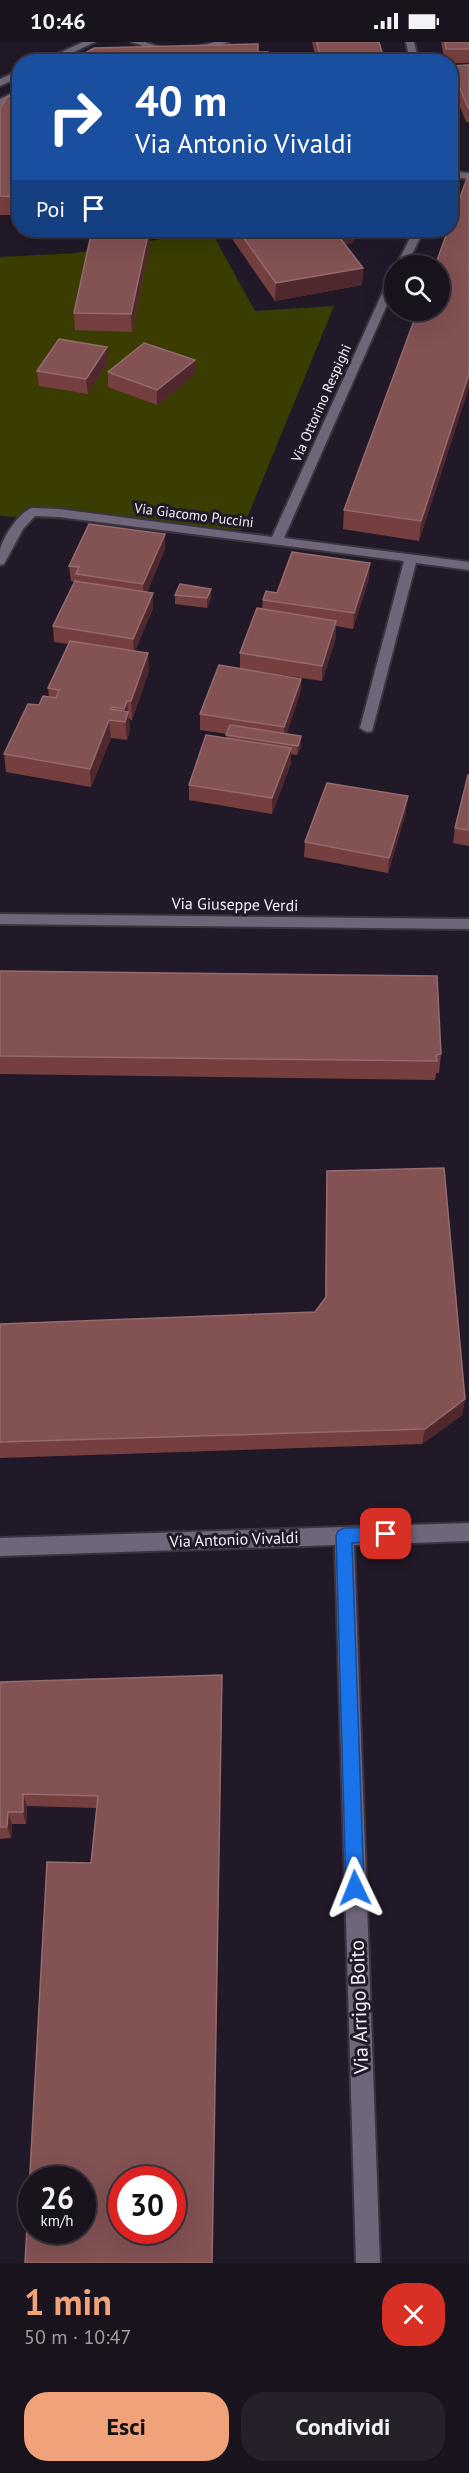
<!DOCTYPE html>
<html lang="it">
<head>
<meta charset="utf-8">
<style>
  body { margin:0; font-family:"PT Sans",sans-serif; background:#26202b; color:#f1f3f6; height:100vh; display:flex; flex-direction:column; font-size:22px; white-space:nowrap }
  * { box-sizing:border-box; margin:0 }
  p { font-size:20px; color:#9f9ea4 }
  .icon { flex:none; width:33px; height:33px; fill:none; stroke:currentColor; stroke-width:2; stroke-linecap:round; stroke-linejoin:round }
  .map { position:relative; height:2221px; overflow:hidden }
  .panel { display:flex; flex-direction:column; background:#19131e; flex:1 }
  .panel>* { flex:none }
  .hud { position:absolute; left:12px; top:12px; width:446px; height:183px; border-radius:24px; box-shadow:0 6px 24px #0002,0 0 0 2px #37323c; background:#1a4fa0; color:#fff; overflow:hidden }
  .buttons { position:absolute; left:384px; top:213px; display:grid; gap:12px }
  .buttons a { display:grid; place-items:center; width:66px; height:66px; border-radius:50%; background:#19131e; box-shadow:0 6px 24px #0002,0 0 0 2px #37323c; font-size:30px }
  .speed { position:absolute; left:18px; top:2124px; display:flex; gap:12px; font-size:30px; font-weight:700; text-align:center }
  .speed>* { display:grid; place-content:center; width:78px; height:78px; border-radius:50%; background:#19131e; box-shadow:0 6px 24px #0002,0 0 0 2px #37323c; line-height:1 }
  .speed small { font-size:15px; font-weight:400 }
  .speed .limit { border:9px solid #d22; background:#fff; color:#111 }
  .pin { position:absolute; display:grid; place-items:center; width:51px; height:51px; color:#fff; margin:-26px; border-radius:12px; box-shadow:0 3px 9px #0006 }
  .me { position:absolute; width:66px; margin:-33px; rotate:358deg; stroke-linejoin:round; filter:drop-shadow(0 0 4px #0008) }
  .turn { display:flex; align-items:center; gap:21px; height:126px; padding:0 24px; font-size:27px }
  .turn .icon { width:78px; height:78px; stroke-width:2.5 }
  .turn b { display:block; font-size:42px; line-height:51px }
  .then { display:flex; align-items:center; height:57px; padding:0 24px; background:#0003; gap:12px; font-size:22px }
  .round { display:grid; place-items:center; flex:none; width:63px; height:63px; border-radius:24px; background:#26202b }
  .head { display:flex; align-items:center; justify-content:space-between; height:102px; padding:0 24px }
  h1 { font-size:36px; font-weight:800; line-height:45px; color:#f0a27a }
  .cta { display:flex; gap:12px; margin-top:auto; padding:12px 24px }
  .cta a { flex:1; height:69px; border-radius:24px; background:#f0a27a; color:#111; font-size:24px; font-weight:800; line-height:69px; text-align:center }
  .cta a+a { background:#26202b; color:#f1f3f6 }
  .status { display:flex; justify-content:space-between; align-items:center; height:42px; padding:0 30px; background:#19131e; direction:ltr }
  .status svg { height:16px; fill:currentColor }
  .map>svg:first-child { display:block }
</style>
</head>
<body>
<div class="status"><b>10:46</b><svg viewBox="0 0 49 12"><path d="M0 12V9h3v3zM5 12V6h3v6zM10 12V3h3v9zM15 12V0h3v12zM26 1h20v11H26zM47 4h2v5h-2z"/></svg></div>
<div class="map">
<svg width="469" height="2221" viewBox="0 0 469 2221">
  <rect width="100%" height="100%" fill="#211928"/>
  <path fill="#3a3c02" d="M 211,189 L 255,269 L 334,264 L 242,488 L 0,474 L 0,215 L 75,211 Z"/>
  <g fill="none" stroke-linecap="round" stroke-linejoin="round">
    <defs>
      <g id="minor">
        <path d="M 406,0 L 414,0 L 419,20 L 410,20 Z"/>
        <path d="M 450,129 L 469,131 L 469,137 L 450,135 Z"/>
        <path d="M 414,188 L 424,188 L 406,224 L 396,224 Z"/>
        <path d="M 394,233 L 394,247 L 284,496 L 469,520 L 469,528 L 416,521 L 372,689 L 367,690 L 360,686 L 404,519 L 59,475 L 35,474 L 23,487 L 4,522 L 0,523 C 0,518 0,512 0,508 C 3,495 19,470 32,466 L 59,467 L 272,495 L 389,236 Z"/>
        <path d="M 0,872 L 469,877 L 469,887 L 0,882 Z"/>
        <path d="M 469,1481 L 469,1499 L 354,1503 L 380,2221 L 356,2221 L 335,1503 L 0,1514 L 0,1496 Z"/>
      </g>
      <g id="tertiary">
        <path d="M 83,0 L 95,0 L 53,20 L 40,20 Z"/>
        <path d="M 131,0 L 145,0 L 165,7 L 161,10 Z"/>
        <path d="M 214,0 L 229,0 L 197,10 L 193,7 Z"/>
        <path d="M 20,28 L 20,35 L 0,44 L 0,37 Z"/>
        <path d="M 20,47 L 20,54 L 0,64 L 0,57 Z"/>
      </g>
    </defs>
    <use href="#minor" stroke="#3a3340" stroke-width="4"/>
    <use href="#tertiary" stroke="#3a3340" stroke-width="4"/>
    <use href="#minor" fill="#706679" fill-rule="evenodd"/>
    <use href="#tertiary" fill="#706679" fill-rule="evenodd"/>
  </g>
  <g fill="#763f3f">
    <path d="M 312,0 L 379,0 L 385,20 L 317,20 Z"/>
    <path d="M 441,0 L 469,0 L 469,21 L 450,21 L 450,20 L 445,20 Z"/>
    <path d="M 469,23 L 469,80 L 466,80 L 450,39 L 450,33 L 451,24 Z"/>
    <path d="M 20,55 L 20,173 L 0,173 L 0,66 Z"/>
    <path d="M 469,131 L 469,345 L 419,499 L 343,487 L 344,468 Z"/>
    <path d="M 226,188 L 354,188 L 353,201 L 345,203 L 363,226 L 362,243 L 275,259 Z"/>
    <path d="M 150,204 L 132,290 L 75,288 L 74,271 Z"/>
    <path d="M 108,320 L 88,352 L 39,344 L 37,329 Z"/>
    <path d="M 108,330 L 195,333 L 157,363 L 108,345 Z"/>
    <path d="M 165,492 L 165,507 L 147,550 L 153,566 L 135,609 L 149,629 L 132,678 L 129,677 L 130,688 L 127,698 L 111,696 L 91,745 L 6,730 L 4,712 L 39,663 L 49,655 L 48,646 L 69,602 L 54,600 L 53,584 L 74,540 L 71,539 L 69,524 Z"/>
    <path d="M 369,536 L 353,587 L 336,584 L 336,595 L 322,639 L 240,627 L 240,611 L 262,567 L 263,558 L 277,551 Z"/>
    <path d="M 175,553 L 211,556 L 207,566 L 175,562 Z"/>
    <path d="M 301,637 L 300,652 L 286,692 L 301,694 L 301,704 L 297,713 L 291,712 L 291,721 L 272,772 L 189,758 L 189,743 L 226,696 L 227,692 L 200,688 L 200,672 Z"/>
    <path d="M 469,733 L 469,804 L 453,801 L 455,786 Z"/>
    <path d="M 406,770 L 388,831 L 304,815 L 305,800 Z"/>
    <path d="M 0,929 L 441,1012 L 439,1031 L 436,1031 L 435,1038 L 0,1032 Z"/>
    <path d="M 327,1129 L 465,1357 L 462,1373 L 422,1402 L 0,1416 L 0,1282 L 315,1270 L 325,1257 L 326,1146 Z"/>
    <path d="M 0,1640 L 222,1646 L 212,2221 L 25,2221 L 91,1821 L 97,1766 L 27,1764 L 26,1782 L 12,1782 L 11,1796 L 0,1797 Z"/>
  </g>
  <g fill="#4e282d">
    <path d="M 149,188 L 150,204 L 132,290 L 131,272 Z"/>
    <path d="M 333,188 L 354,188 L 353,201 L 333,205 Z"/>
    <path d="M 363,226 L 362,243 L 275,259 L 276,241 Z"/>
    <path d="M 107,305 L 108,320 L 88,352 L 86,337 Z"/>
    <path d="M 195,318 L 195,333 L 157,363 L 157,348 Z"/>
    <path d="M 469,332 L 469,345 L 419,499 L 421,479 Z"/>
    <path d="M 165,492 L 165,507 L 144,557 L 143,542 Z"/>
    <path d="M 370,521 L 369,536 L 353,587 L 354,571 Z"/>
    <path d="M 211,547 L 211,556 L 207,566 L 207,556 Z"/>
    <path d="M 153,551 L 153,566 L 134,612 L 133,597 Z"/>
    <path d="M 336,579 L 336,595 L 322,639 L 322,624 Z"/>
    <path d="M 148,611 L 149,629 L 132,678 L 131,659 Z"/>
    <path d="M 301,637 L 300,652 L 284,701 L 284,685 Z"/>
    <path d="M 127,659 L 130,688 L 127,698 L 124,667 Z"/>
    <path d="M 109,678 L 111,696 L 91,745 L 90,727 Z"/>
    <path d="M 301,694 L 301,704 L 297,713 L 298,704 Z"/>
    <path d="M 291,706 L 291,721 L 272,772 L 272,756 Z"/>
    <path d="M 408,754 L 406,770 L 388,831 L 389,816 Z"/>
    <path d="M 465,1357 L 462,1373 L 422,1402 L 425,1387 Z"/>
    <path d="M 23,1752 L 27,1764 L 26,1782 L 23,1770 Z"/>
    <path d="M 8,1770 L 12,1782 L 11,1796 L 7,1785 Z"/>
  </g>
  <g fill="#835253" stroke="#956b6e" stroke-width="1.5" fill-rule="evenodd">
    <path d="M 317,0 L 379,0 L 385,20 L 321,20 Z"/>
    <path d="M 445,0 L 469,0 L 469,7 L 446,7 Z"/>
    <path d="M 258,2 L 258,10 L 268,10 L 268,20 L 69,20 L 94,6 Z"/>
    <path d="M 469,23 L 469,66 L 468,66 L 451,24 Z"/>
    <path d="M 8,54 L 20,55 L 20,155 L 0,154 L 0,66 Z"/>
    <path d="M 469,131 L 469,332 L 421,479 L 344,468 L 418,268 L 440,268 L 440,224 L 435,224 L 448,188 L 450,188 L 450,182 Z"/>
    <path d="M 92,188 L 149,188 L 131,272 L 74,271 Z"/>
    <path d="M 238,188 L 334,188 L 363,226 L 276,241 Z"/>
    <path d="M 59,297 L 107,305 L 86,337 L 37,329 Z"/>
    <path d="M 144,301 L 195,318 L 157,348 L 108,330 Z"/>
    <path d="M 89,482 L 165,492 L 143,542 L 76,532 L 79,525 L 69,524 Z"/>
    <path d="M 292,510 L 370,521 L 354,571 L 263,558 L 266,549 L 277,551 Z"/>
    <path d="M 75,539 L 153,551 L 133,597 L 53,584 Z"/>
    <path d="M 180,542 L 211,547 L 207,556 L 175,553 Z"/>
    <path d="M 257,566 L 336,579 L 322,624 L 240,611 Z"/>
    <path d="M 70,599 L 148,611 L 131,659 L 127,659 L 124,667 L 112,665 L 111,667 L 128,670 L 125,680 L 109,678 L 90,727 L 4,712 L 28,662 L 39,663 L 43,654 L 56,656 L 59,648 L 48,646 Z"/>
    <path d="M 219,623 L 301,637 L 284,685 L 200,672 Z"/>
    <path d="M 230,683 L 301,694 L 298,704 L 226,693 Z"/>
    <path d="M 206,693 L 291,706 L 272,756 L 189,743 Z"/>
    <path d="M 468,733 L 469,733 L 469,788 L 455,786 Z"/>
    <path d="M 327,741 L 408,754 L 389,816 L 305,800 Z"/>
    <path d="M 0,929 L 437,934 L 441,1012 L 436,1013 L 437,1019 L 0,1014 Z"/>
    <path d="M 444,1126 L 465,1357 L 425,1387 L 0,1400 L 0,1282 L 315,1270 L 326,1255 L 327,1129 Z"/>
    <path d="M 222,1633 L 212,2221 L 25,2221 L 47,1820 L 91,1821 L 98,1754 L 23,1752 L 23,1770 L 8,1770 L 7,1785 L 0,1785 L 0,1640 ZM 32,2138 L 82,2138 L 82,2188 L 32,2188 ZM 122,2138 L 172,2138 L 172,2188 L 122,2188 Z"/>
  </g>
  <path fill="#1a73e8" stroke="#114b97" stroke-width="1.5" d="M 386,1485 L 391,1487 L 394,1492 L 391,1498 L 352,1501 L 364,1846 L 362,1852 L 355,1854 L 349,1852 L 346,1846 L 336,1494 L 338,1489 L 344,1486 Z"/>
  <g text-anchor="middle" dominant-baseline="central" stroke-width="6" stroke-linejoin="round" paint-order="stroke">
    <g font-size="14" fill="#f6f0fb" stroke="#211928">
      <text transform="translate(321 361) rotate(-66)">Via Ottorino Respighi</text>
      <text transform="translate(194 473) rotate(7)">Via Giacomo Puccini</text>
    </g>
    <g font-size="16" fill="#f6f0fb" stroke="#211928">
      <text transform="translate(235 862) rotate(1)">Via Giuseppe Verdi</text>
      <text transform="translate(234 1497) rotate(-2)">Via Antonio Vivaldi</text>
    </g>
    <g font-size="20" fill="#f6f0fb" stroke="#211928">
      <text transform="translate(359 1965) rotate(-92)">Via Arrigo Boito</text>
    </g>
  </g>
</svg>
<div class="buttons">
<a><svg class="icon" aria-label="search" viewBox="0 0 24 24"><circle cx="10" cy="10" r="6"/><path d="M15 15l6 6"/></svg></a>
</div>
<div class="speed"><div>26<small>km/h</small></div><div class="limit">30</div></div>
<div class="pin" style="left:386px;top:1492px;background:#d93025"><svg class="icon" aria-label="arrive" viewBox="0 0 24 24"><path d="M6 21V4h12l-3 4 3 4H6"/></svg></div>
<svg class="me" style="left:355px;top:1846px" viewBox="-20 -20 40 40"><path d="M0-17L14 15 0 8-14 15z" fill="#1a73e8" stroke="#fff" stroke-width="4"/></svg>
<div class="hud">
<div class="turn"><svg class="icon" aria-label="right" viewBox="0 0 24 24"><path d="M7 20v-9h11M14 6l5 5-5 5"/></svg><div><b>40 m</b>Via Antonio Vivaldi</div></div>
<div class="then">Poi<svg class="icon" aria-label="arrive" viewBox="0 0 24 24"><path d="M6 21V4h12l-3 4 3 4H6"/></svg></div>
</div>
</div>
<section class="panel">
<div class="head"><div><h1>1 min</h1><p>50 m · 10:47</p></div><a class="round" style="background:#d93025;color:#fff"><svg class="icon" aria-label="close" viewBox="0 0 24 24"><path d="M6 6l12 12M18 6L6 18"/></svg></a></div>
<div class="cta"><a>Esci</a><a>Condividi</a></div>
</section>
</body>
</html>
